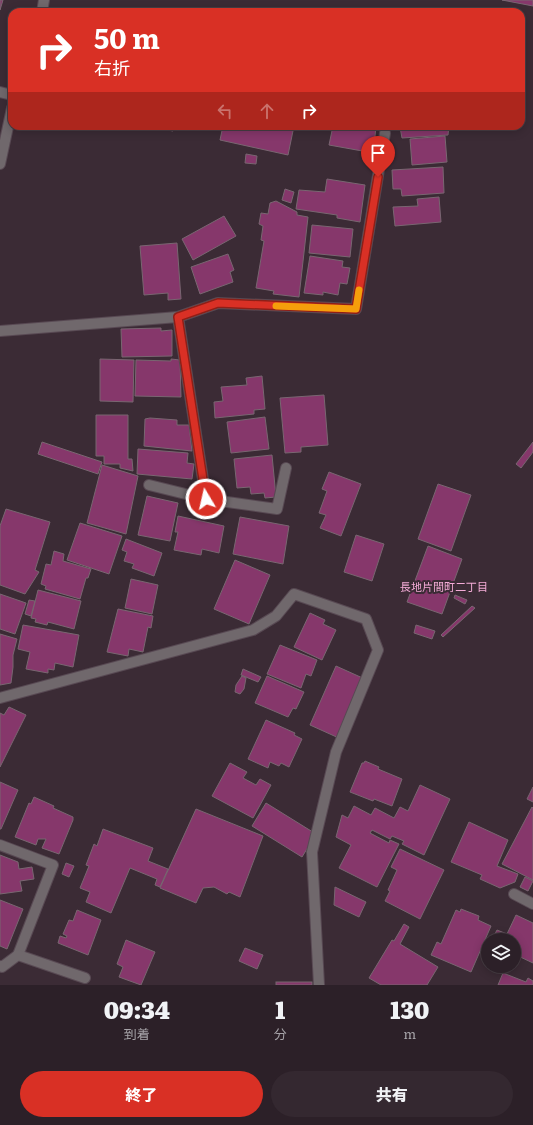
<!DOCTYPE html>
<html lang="ja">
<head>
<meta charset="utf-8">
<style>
  body { margin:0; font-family:Literata,"Noto Sans JP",serif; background:#342830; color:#f1f3f6; height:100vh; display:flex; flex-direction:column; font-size:15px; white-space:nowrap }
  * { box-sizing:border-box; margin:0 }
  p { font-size:13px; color:#a6a3a8 }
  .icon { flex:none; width:22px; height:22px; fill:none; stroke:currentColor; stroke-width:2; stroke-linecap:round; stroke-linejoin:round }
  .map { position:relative; height:985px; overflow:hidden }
  .drawer { display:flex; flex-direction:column; background:#2c2028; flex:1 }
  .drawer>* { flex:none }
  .guide { position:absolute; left:8px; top:8px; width:517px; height:122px; border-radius:12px; box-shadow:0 2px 10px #0003,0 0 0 1px #483e45; background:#d93025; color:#fff; overflow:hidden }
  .buttons { position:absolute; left:481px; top:933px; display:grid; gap:8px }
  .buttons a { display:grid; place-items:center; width:40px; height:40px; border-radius:50%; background:#2c2028; box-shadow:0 2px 10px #0003,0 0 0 1px #483e45; font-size:20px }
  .pin { position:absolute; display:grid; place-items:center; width:34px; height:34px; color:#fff; margin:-41px -17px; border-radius:50% 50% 50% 0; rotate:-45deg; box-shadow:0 0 4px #0007 }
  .pin .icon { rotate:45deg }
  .me { position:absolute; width:44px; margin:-22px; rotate:351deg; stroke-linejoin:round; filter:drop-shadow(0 0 3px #0008) }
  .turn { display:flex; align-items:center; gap:14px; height:84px; padding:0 20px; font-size:18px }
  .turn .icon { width:52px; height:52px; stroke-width:2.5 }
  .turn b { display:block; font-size:28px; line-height:34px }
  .lanes { display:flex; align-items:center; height:38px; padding:0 20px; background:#0003; justify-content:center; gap:20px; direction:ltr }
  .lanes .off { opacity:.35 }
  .eta { display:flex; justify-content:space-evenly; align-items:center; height:68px; text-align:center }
  .eta b { font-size:24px; font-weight:800; line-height:28px }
  .action { display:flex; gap:8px; margin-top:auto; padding:8px 20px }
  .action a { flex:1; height:46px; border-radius:24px; background:#d93025; color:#fff; font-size:16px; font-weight:800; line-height:46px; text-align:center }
  .action a+a { background:#342830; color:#f1f3f6 }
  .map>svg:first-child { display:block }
</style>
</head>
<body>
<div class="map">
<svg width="533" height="985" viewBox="0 0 533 985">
  <rect width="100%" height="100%" fill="#3b2b35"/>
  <g fill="#86376b" stroke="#796671">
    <path d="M 0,0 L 3,0 L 0,10 Z"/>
    <path d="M 502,0 L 533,0 L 533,6 Z"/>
    <path d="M 146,126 L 174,126 L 173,131 Z"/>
    <path d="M 223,126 L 294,126 L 288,155 L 220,140 Z"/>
    <path d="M 333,126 L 376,126 L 374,147 L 369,147 L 368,152 L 329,145 Z"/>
    <path d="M 449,126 L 448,135 L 402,138 L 400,127 Z"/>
    <path d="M 445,136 L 447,162 L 412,165 L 410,139 Z"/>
    <path d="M 246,154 L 257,156 L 256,164 L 245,163 Z"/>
    <path d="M 443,167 L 444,193 L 402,196 L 401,189 L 393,189 L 392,170 Z"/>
    <path d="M 327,179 L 365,185 L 360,222 L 337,218 L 337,215 L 296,209 L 299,190 L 325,192 Z"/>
    <path d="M 285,189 L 294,192 L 291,203 L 282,200 Z"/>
    <path d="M 439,197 L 441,222 L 395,226 L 393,207 L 418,206 L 417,199 Z"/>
    <path d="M 276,201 L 297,212 L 297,215 L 308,217 L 299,297 L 273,294 L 274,291 L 256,288 L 264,241 L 261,240 L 263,226 L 259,224 L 261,213 L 268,214 L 270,203 Z"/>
    <path d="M 224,216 L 236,236 L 193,260 L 182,239 Z"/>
    <path d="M 312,225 L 353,229 L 350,257 L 309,253 Z"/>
    <path d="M 177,243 L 181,299 L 168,300 L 168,293 L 144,295 L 140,246 Z"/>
    <path d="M 228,254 L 234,270 L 230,272 L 233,282 L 200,294 L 191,267 Z"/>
    <path d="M 310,256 L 343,261 L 342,267 L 350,268 L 347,284 L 340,283 L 338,295 L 323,292 L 323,295 L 304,293 Z"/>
    <path d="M 161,328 L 161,331 L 172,330 L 172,356 L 122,357 L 121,329 Z"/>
    <path d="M 100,359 L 134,360 L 133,402 L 100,401 Z"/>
    <path d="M 171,359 L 180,360 L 181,397 L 135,396 L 136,360 L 171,361 Z"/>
    <path d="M 262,376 L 265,409 L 254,410 L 254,414 L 215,418 L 214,402 L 223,401 L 221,387 L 247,385 L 246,378 Z"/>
    <path d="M 324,395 L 328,445 L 301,447 L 301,452 L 285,453 L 280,398 Z"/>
    <path d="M 96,415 L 128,415 L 128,459 L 132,459 L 133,471 L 120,468 L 120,464 L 104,464 L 104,456 L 96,456 Z"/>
    <path d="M 265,417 L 269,449 L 231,453 L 227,422 Z"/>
    <path d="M 150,418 L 177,420 L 177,425 L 189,425 L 192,451 L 144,446 L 145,419 Z"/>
    <path d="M 42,442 L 102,462 L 98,474 L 38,454 Z"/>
    <path d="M 533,442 L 533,452 L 521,468 L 516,464 Z"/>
    <path d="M 138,449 L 188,453 L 187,463 L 194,464 L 192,479 L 137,474 Z"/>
    <path d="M 272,455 L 276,497 L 265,498 L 264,493 L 251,494 L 250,487 L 237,488 L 234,459 Z"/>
    <path d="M 102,465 L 138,476 L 126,534 L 87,523 Z"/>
    <path d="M 329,472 L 361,484 L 341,536 L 320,528 L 326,515 L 319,513 L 327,491 L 322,489 Z"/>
    <path d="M 438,484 L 471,495 L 451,551 L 418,539 Z"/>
    <path d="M 147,496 L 178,503 L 170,541 L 138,535 Z"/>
    <path d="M 6,509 L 50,522 L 35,570 L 39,572 L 25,594 L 0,585 L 0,526 Z"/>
    <path d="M 178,516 L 224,526 L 219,553 L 202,549 L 201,555 L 174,550 L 178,532 L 175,532 Z"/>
    <path d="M 240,517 L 289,526 L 283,564 L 233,554 Z"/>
    <path d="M 80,523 L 122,536 L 109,574 L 67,560 Z"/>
    <path d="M 356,535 L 384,544 L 372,581 L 344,572 Z"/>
    <path d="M 126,539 L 162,553 L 154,576 L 132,568 L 134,564 L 124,561 L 127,552 L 122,550 Z"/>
    <path d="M 428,546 L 462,559 L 442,614 L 407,602 Z"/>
    <path d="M 54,551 L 64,554 L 63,561 L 91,569 L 88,578 L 86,578 L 80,599 L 45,589 L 46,586 L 41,584 L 46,564 L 51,565 Z"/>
    <path d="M 235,560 L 270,575 L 249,624 L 214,609 Z"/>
    <path d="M 131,579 L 158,585 L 152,614 L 125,608 Z"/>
    <path d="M 38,590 L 81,601 L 74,629 L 48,622 L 47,625 L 35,622 L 36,619 L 31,618 Z"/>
    <path d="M 0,594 L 26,603 L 15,634 L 0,629 Z"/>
    <path d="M 455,595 L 467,600 L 465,604 L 454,598 Z"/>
    <path d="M 29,600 L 35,601 L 31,616 L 25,614 Z"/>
    <path d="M 472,606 L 475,608 L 443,637 L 441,635 Z"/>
    <path d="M 118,609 L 153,616 L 151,628 L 148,627 L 143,652 L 129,649 L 128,656 L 107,652 Z"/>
    <path d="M 310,613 L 325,620 L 323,624 L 336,630 L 322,660 L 294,647 Z"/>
    <path d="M 23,625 L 79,635 L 73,667 L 55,663 L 54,670 L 48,669 L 48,673 L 26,669 L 30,652 L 18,649 Z"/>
    <path d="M 416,625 L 435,631 L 432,639 L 414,633 Z"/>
    <path d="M 0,634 L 17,639 L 13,655 L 13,667 L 11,683 L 0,685 Z"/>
    <path d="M 280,645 L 317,660 L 311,676 L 306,674 L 301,688 L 267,674 Z"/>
    <path d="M 336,666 L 367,680 L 341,739 L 310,725 Z"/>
    <path d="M 243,669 L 261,677 L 258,682 L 241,675 Z"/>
    <path d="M 242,676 L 246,678 L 244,689 L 240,694 L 235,692 L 236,685 Z"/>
    <path d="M 267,676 L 304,692 L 296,709 L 293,708 L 288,717 L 255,703 Z"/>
    <path d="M 9,707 L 26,715 L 0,767 L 0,713 L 4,715 Z"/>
    <path d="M 266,720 L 295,733 L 294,735 L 302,739 L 289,767 L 281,763 L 279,766 L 270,762 L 268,768 L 248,759 Z"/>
    <path d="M 365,761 L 379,767 L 378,769 L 402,779 L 392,806 L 374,799 L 373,801 L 350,792 L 362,763 L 364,763 Z"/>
    <path d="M 230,763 L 247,772 L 243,778 L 256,785 L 260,779 L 271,785 L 253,818 L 212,796 Z"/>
    <path d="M 0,782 L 18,790 L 1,829 L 0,829 Z"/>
    <path d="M 420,785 L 450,799 L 424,855 L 402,844 L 404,841 L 392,836 L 390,839 L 372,830 L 370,833 L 389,843 L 390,840 L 399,844 L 377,887 L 339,868 L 351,845 L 336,837 L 342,815 L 348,818 L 354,806 L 371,815 L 375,808 L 394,818 L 400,807 L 408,811 Z"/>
    <path d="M 533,787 L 533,802 L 527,799 Z"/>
    <path d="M 34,797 L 54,806 L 53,808 L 73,817 L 73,820 L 59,854 L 42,848 L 46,839 L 38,839 L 36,845 L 15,837 L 29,803 L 31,804 Z"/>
    <path d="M 266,803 L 316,834 L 302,857 L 252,826 Z"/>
    <path d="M 532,807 L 533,808 L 533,880 L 502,864 Z"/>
    <path d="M 196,809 L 263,836 L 240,897 L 229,892 L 227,894 L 214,887 L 203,888 L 196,903 L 160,888 Z"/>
    <path d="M 469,822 L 508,840 L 497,866 L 518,874 L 515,882 L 500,888 L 480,879 L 482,875 L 451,862 Z"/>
    <path d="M 103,829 L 153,848 L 148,861 L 168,869 L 160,887 L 155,885 L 157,879 L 130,868 L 111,913 L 86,902 L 90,892 L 80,888 L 89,866 L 86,865 L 94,844 L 97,846 Z"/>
    <path d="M 400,849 L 444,870 L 420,919 L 385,901 L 390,891 L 388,890 L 397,870 L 391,867 Z"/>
    <path d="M 0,855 L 18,862 L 19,869 L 32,867 L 34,879 L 20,881 L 22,891 L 0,894 Z"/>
    <path d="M 66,863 L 74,866 L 69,877 L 62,874 Z"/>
    <path d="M 525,877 L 533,881 L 528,891 L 520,887 Z"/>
    <path d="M 335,887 L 366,902 L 359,917 L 334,905 Z"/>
    <path d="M 0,900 L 23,909 L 7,949 L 0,946 Z"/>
    <path d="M 461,909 L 479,916 L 478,920 L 491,926 L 471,972 L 431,955 L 437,942 L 441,944 L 456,910 L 460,912 Z"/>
    <path d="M 77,910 L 101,920 L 88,955 L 58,943 L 60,936 L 66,938 L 67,936 L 63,934 L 69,920 L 73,921 Z"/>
    <path d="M 516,915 L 533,923 L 533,963 L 514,954 L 514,940 L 492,940 L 497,930 L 507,934 Z"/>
    <path d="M 404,924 L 409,927 L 400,944 L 438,967 L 427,985 L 381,985 L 369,978 L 392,940 L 394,941 Z"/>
    <path d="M 126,940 L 155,952 L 141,985 L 119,977 L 123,967 L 117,964 Z"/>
    <path d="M 245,948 L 263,955 L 257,969 L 239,961 Z"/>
    <path d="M 503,973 L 526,982 L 528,978 L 533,981 L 533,985 L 498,985 Z"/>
    <rect x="276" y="982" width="36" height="3"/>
  </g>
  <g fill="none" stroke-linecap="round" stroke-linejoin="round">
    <defs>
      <g id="minor">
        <path d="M 42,12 L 44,0"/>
        <path d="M 0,92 L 12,95"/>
        <path d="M 0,164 L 12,108"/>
        <path d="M 178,317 L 206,499 L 277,509 L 286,468"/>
        <path d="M 0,331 L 178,317 L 218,303 L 356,309 L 385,133"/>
        <path d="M 149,485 L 206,499"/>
        <path d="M 0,698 L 253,630 L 276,616 L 294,594 L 366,619 L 378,650 L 336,752 L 312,852 L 319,985"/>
        <path d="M 0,845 L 53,865 L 18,955"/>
        <path d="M 514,894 L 533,904"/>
        <path d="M 0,966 L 2,967 L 18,955 L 85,978"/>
      </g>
    </defs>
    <use href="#minor" stroke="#584953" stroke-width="12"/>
    <use href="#minor" stroke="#70686c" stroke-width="10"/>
  </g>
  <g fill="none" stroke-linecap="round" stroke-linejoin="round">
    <defs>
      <path id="route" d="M 206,499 L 178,317 L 218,303 L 356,309 L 378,177"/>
    </defs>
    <use href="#route" stroke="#8d1f18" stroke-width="10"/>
    <use href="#route" stroke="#d93025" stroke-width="7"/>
    <path stroke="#f59e0b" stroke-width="7" d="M 276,306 L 356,309 L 359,290"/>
  </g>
  <g text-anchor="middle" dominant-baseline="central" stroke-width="4" stroke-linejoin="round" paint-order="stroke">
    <g font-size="11" fill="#f3abd6" stroke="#3b2b35">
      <text x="444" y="586">長地片間町二丁目</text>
    </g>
  </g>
</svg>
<div class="buttons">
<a><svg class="icon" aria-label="layers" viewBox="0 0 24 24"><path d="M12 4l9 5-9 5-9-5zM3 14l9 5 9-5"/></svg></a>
</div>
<div class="pin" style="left:378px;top:177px;background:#d93025"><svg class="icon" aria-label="arrive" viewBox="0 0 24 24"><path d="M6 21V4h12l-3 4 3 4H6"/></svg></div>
<svg class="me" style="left:206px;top:499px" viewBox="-20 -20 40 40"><circle r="17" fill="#d93025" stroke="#fff" stroke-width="3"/><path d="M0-11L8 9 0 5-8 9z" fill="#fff"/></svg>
<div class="guide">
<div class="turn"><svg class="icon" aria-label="right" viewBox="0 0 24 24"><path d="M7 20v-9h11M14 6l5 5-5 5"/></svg><div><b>50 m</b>右折</div></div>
<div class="lanes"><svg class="icon off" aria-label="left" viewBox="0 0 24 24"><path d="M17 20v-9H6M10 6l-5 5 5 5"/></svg><svg class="icon off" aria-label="ahead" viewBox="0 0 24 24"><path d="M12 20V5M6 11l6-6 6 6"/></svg><svg class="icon" aria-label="right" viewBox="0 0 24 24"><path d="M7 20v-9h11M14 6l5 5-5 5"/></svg></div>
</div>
</div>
<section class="drawer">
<div class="eta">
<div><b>09:34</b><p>到着</p></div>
<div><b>1</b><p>分</p></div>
<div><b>130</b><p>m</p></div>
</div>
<div class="action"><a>終了</a><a>共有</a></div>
</section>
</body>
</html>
